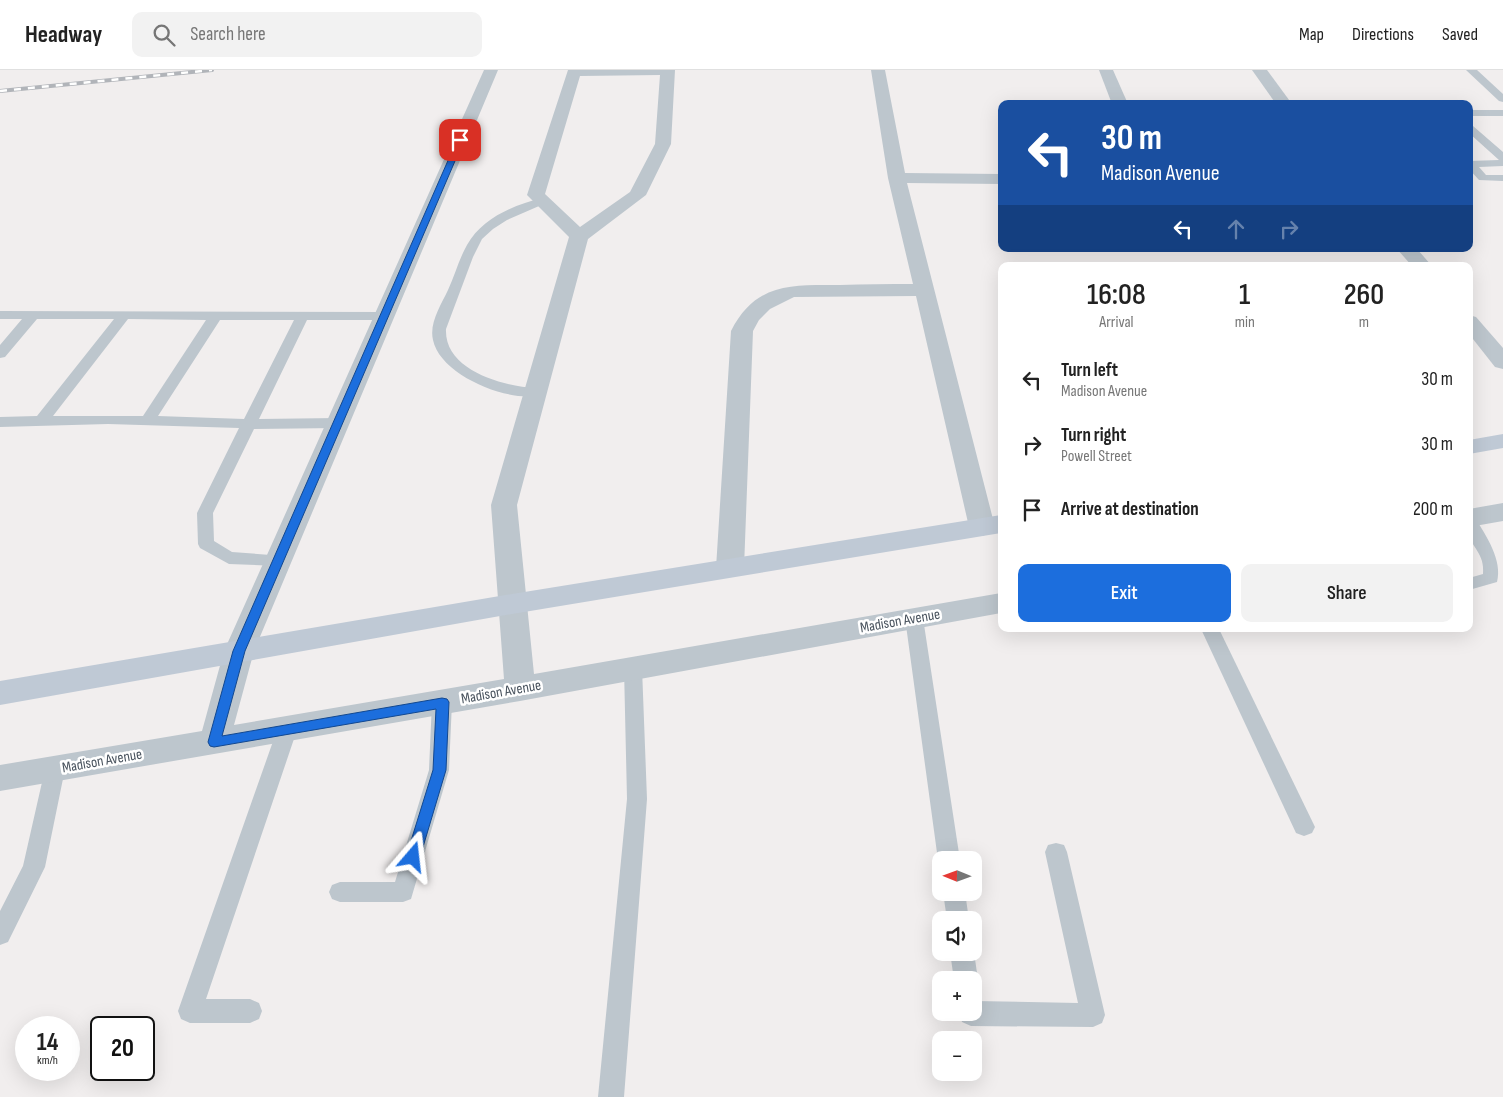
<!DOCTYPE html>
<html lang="en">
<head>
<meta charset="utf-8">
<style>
  body { margin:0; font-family:"Sofia Sans Condensed",sans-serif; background:#f2f2f2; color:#222; height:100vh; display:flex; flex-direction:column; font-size:19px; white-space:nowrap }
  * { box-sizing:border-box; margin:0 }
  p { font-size:16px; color:#767676 }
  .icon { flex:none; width:28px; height:28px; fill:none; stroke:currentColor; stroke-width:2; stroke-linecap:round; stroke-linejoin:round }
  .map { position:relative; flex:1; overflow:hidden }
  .side { position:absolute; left:998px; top:192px; width:475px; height:370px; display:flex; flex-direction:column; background:#fff; border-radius:10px; box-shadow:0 5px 20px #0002 }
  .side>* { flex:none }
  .guide { position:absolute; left:998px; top:30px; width:475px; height:152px; border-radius:10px; box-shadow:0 5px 20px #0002; background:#1a4fa0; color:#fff; overflow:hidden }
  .needle { width:32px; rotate:271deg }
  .buttons { position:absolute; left:932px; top:781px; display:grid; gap:10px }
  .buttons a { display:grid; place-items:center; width:50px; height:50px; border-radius:10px; background:#fff; box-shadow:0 5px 20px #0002; font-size:25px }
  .speed { position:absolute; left:15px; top:946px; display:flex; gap:10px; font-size:25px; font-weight:700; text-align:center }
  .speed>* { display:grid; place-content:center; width:65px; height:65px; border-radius:50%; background:#fff; box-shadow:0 5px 20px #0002; line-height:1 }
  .speed small { font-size:12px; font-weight:400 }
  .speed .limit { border:2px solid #111; border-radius:8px; background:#fff; color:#111 }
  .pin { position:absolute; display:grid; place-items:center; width:42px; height:42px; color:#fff; margin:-21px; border-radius:10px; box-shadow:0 2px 8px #0006 }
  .me { position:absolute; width:55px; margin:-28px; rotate:17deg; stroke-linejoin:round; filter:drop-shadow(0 0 4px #0008) }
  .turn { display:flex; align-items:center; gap:18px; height:105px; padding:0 20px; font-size:22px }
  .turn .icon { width:65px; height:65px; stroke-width:2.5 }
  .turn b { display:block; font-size:35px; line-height:42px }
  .lanes { display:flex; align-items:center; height:48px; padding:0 20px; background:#0003; justify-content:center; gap:25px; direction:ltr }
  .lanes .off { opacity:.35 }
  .eta { display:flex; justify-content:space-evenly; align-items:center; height:85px; text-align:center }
  .eta b { font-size:30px; font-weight:600; line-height:35px }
  .cta { display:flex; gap:10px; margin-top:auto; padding:10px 20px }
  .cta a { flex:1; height:58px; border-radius:10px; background:#1c6edd; color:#fff; font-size:20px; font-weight:600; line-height:58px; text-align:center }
  .cta a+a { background:#f2f2f2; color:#222 }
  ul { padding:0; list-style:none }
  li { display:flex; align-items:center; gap:15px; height:65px; padding:0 20px }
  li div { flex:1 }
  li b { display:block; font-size:19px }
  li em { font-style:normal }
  header { display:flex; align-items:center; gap:30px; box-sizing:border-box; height:70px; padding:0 25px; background:#fff; border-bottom:1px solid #e0e0e0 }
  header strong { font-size:24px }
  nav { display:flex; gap:28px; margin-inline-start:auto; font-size:18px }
  .search { width:350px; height:45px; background:#f2f2f2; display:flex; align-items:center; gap:12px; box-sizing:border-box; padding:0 18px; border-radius:10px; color:#767676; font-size:19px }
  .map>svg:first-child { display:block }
</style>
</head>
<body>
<header>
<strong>Headway</strong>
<div class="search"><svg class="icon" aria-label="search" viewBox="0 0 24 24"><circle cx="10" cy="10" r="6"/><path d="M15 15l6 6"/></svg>Search here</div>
<nav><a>Map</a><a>Directions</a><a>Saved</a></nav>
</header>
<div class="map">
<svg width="1503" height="1027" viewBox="0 0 1503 1027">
  <rect width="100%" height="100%" fill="#f1eeee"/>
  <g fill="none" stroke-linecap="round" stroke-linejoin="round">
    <g fill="#bdc6cd" fill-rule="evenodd">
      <path d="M 1466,0 L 1477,0 L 1503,24 L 1503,32 L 1499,31 Z"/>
      <rect x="1469" y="40" width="34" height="6"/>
      <path d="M 1469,55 L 1473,56 L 1503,82 L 1503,96 L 1479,97 L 1486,105 L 1503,105 L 1503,111 L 1479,110 L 1469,99 L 1469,91 L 1499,90 L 1469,63 Z"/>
      <path d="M 542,128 L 548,131 L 546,133 L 507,150 L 493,159 L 482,169 L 473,187 L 446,259 C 444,300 502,316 535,318 L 540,319 L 542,322 L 540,325 C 508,333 440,305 433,270 C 429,253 441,235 448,220 C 455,205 459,189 467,175 C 482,148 514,135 542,128 Z"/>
      <path d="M 0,241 L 385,242 L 392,246 L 385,250 L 307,250 L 259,349 L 338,348 L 343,350 L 346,353 L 343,356 L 338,358 L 254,359 L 213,443 L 214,471 L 232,482 L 284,486 L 287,490 L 284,494 L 278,496 L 229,494 L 200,478 L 198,474 L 197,443 L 239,358 L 108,354 L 0,357 L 0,347 L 37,346 L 114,249 L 37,249 L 5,287 L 0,288 L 0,275 L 22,249 L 0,249 ZM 128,249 L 206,250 L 143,346 L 53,346 ZM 220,250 L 294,250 L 244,349 L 158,346 Z"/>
      <path d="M 1469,447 L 1475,448 C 1486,465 1503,491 1497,512 L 1469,520 L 1469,508 L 1483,504 C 1485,483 1471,478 1469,463 C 1468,458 1469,452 1469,447 Z"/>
      <path d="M 914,541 L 920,543 L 923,548 L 960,790 L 941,790 L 941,797 L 938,790 L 905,548 L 908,543 Z"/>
      <path d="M 1201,559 L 1219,559 L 1315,757 L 1312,763 L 1304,766 L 1296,763 Z"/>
      <path d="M 633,591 L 640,593 L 642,598 L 647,729 L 624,1027 L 598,1027 L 627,729 L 624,598 L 626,593 Z"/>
      <path d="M 442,624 L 449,627 L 452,632 L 449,700 L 411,829 L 403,832 L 340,832 L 332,829 L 329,822 L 332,815 L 340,812 L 395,812 L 429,700 L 432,632 L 435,627 Z"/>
      <path d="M 287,652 L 294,654 L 297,660 L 206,929 L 250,929 L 259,933 L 262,941 L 259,949 L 250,953 L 190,953 L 181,949 L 178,941 L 277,660 L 280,654 Z"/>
      <path d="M 55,691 L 62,693 L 65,699 L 45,797 L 8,872 L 0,875 L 0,841 L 23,796 L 45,699 L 48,693 Z"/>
      <path d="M 1056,773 L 1064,775 L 1067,782 L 1105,945 L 1102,953 L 1093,957 L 971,956 L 962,952 L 959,942 L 974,942 L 974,931 L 1078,933 L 1045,782 L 1048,775 Z"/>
      <path d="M 943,822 L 965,822 L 969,850 L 947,850 Z"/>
      <path d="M 950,882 L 974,882 L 978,910 L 974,918 L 974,910 L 954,910 Z"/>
    </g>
    <g fill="#bdc6cd" fill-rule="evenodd">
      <path d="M 484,0 L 498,0 L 254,581 L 234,655 L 504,609 L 491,435 L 569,167 L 527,125 L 568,0 L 675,0 L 671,74 L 646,125 L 588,169 L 517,435 L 534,604 L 1001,523 L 1001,543 L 520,631 L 0,721 L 0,695 L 202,661 L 224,581 ZM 660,5 L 655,74 L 630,122 L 580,157 L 545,124 L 580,6 Z"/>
      <path d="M 871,0 L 885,0 L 905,103 L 1001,104 L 1001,114 L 907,113 L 995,457 L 991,463 L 982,466 L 973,463 L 969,457 L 916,226 L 794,227 L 770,239 L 759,250 L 753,261 L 744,498 L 740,505 L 730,507 L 720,505 L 716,498 L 731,261 C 756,212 792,215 840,215 C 864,214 888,214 913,214 L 888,108 Z"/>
      <path d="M 1099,0 L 1113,0 L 1128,34 L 1112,34 Z"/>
      <path d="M 1252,0 L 1267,0 L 1292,34 L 1276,34 Z"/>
      <path d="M 1397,179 L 1417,179 L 1432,196 L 1412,196 Z"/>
      <path d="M 1469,245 L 1476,247 L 1503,278 L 1503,299 L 1495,297 L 1469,264 Z"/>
      <path d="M 1503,433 L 1503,451 L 1469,457 L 1469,439 Z"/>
    </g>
    <g fill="#bfc9d5" fill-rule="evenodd">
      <path d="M 1503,364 L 1503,378 L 1469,384 L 1469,370 Z"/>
      <path d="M 1001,445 L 1001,463 L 512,544 L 0,635 L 0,611 L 512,524 Z"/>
    </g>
    <defs>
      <path id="rail" d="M 0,21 L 212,0"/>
    </defs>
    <use href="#rail" stroke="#b1b4b9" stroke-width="4"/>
    <use href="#rail" stroke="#fff" stroke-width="2.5" stroke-dasharray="7" stroke-linecap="butt"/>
  </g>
  <path fill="#1c6edd" stroke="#124890" d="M 460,68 L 464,70 L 245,581 L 222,666 L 442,628 L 447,629 L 449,632 L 446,700 L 420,787 L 418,791 L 413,793 L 408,791 L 406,787 L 433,700 L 436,639 L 214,677 L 210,676 L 208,672 L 233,581 L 457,70 Z"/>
  <g text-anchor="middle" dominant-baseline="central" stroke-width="5" stroke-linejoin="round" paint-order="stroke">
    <g font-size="15" fill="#47515c" stroke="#fff">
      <text transform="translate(900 551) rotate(-10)">Madison Avenue</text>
      <text transform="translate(501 622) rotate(-10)">Madison Avenue</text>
      <text transform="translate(102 691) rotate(-10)">Madison Avenue</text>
    </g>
  </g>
</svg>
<div class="buttons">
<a><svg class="needle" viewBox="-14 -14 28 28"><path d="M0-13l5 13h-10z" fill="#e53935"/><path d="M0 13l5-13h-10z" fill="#767676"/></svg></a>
<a><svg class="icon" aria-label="sound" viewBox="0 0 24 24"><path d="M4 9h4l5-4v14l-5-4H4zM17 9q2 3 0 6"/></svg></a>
<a>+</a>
<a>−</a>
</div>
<div class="speed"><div>14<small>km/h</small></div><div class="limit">20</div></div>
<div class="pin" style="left:460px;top:70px;background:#d93025"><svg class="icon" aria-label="arrive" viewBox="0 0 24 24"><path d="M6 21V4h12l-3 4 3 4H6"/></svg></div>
<svg class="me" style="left:413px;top:787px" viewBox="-20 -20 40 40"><path d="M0-17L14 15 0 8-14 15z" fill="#1c6edd" stroke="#fff" stroke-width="4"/></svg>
<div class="guide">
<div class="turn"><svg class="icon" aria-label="left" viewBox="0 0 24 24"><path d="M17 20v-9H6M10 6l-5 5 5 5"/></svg><div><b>30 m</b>Madison Avenue</div></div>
<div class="lanes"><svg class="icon" aria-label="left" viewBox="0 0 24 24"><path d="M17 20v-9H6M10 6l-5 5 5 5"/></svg><svg class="icon off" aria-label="ahead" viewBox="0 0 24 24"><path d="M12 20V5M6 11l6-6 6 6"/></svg><svg class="icon off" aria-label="right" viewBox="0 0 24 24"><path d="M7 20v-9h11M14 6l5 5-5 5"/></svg></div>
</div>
<section class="side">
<div class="eta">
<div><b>16:08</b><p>Arrival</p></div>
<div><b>1</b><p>min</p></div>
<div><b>260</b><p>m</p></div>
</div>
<ul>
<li><svg class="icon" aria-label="left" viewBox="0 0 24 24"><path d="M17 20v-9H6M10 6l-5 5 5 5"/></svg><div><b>Turn left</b><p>Madison Avenue</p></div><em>30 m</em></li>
<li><svg class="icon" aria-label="right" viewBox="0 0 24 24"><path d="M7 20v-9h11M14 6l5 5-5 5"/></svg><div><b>Turn right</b><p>Powell Street</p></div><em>30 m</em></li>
<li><svg class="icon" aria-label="arrive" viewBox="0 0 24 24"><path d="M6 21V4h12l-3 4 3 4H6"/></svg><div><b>Arrive at destination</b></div><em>200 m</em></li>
</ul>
<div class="cta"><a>Exit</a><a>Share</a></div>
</section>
</div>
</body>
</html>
